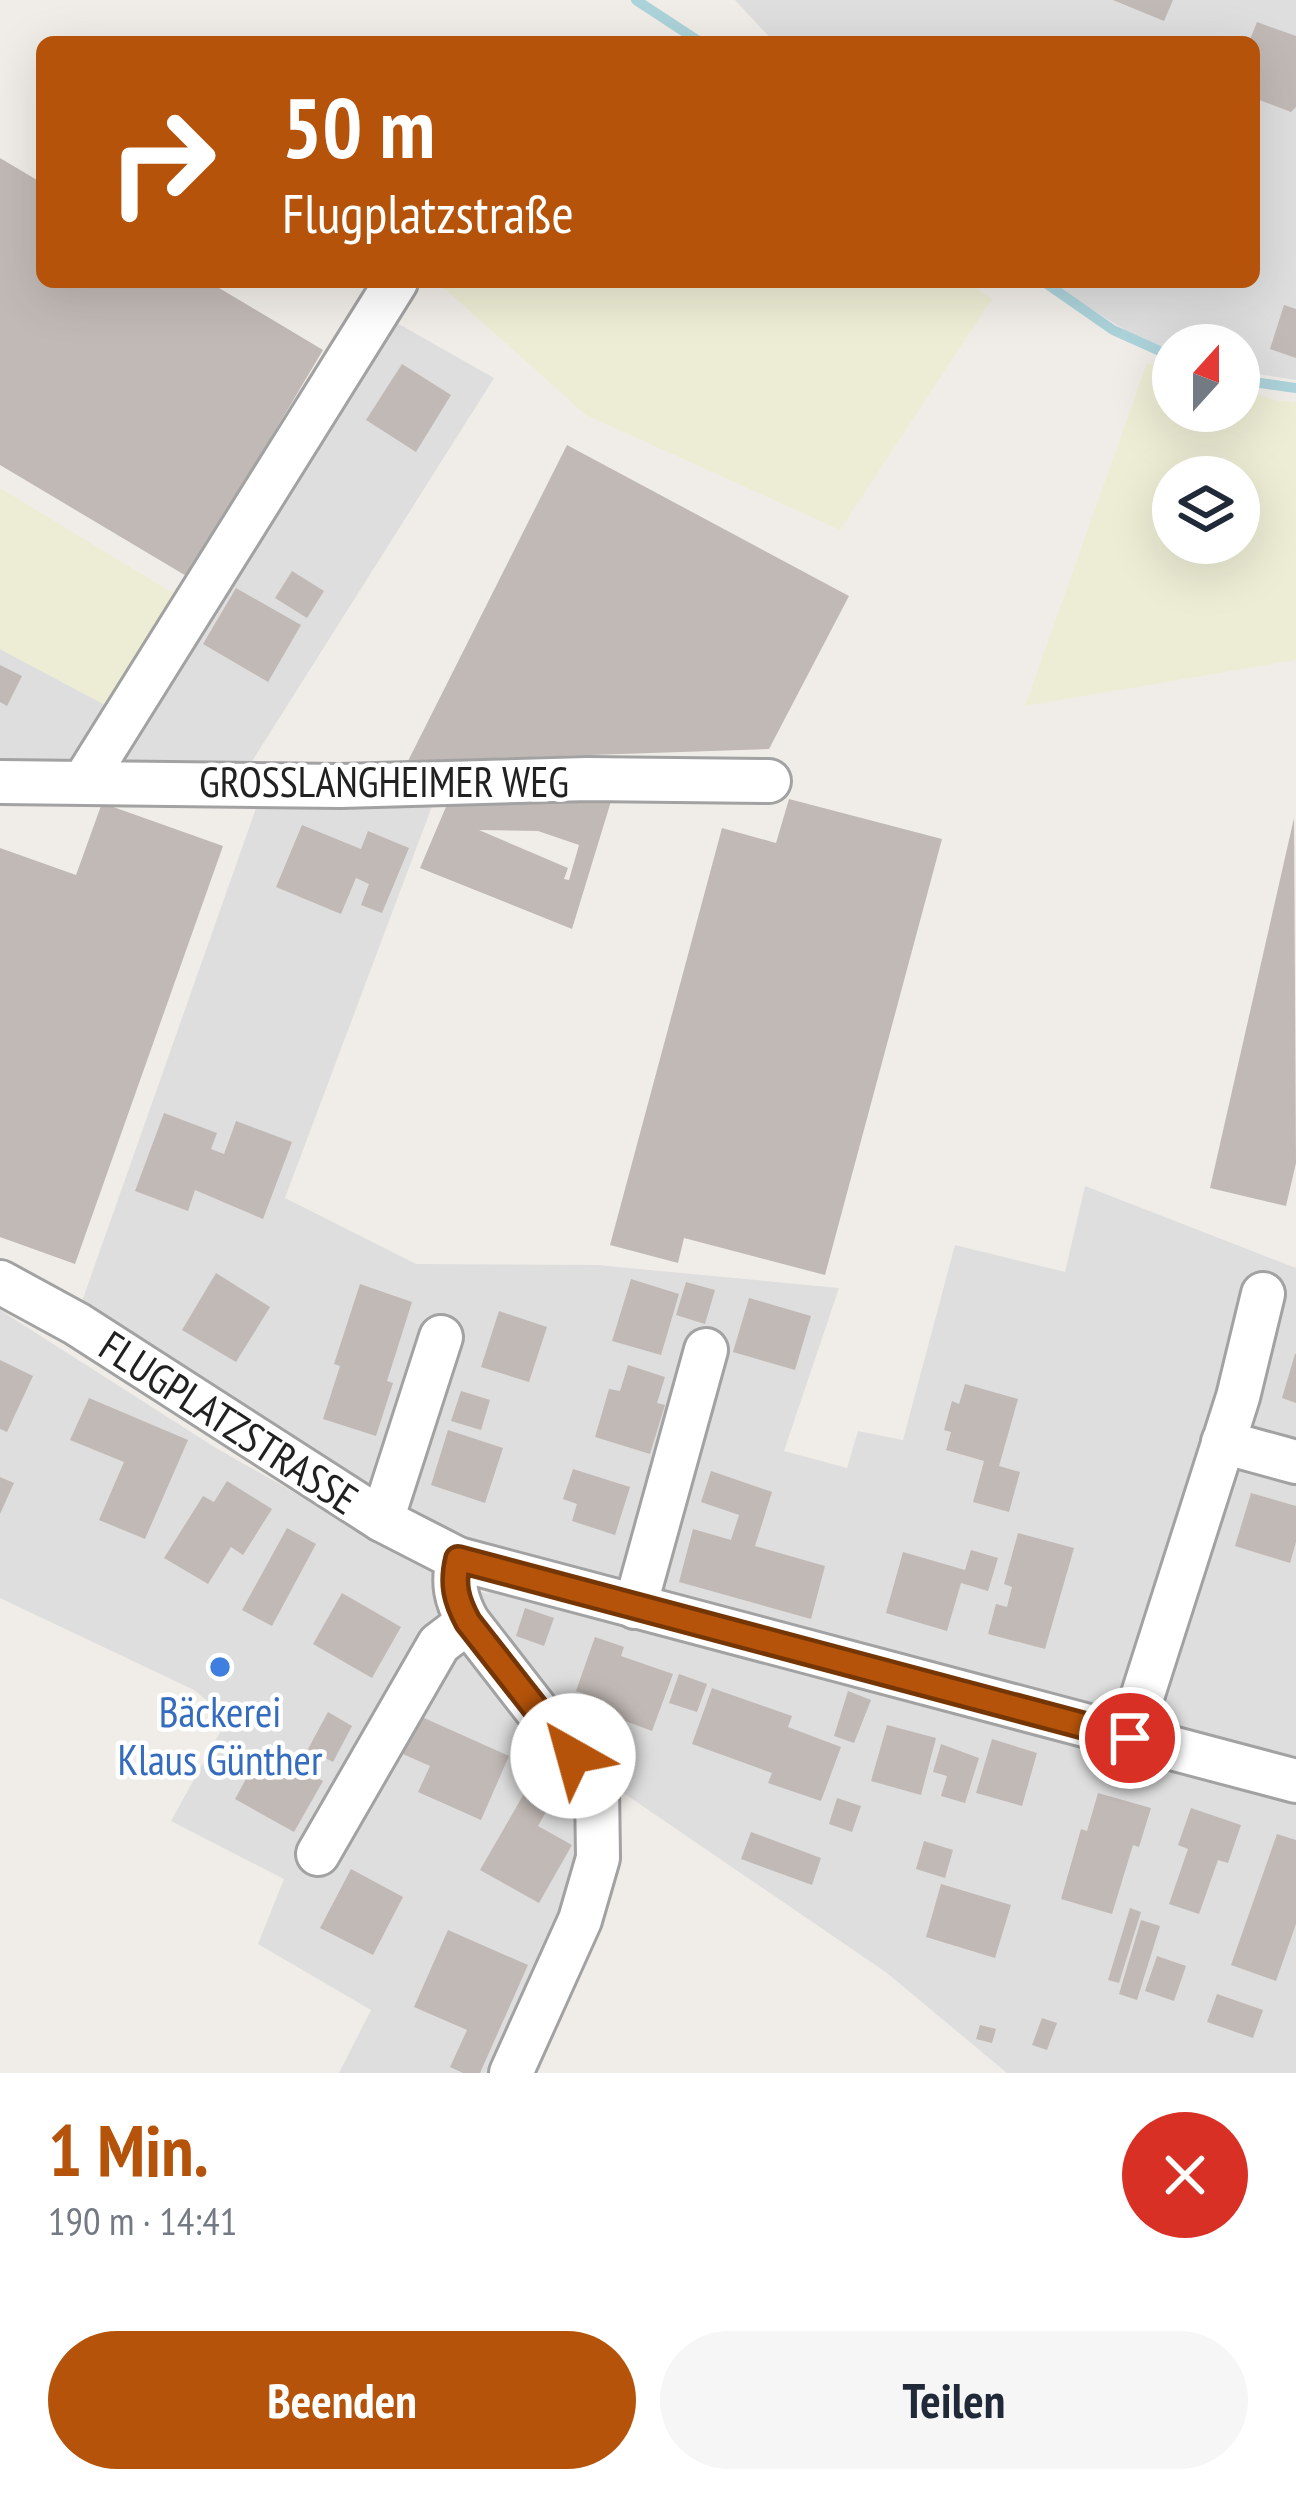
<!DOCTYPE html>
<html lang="de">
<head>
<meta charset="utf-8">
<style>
  body { margin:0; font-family:"PT Sans Narrow",sans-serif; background:#f6f6f7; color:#1f2937; height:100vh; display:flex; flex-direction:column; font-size:45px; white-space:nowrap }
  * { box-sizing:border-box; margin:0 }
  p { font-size:39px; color:#747a83 }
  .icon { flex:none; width:66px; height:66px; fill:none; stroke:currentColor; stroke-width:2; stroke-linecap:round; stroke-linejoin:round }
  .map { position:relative; height:2073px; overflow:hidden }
  .sheet { display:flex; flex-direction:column; background:#fff; flex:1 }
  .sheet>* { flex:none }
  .guide { position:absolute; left:36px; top:36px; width:1224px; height:252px; border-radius:18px; box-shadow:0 12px 48px #0002; background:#b45309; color:#fff; overflow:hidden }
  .needle { width:78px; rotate:21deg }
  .buttons { position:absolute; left:1152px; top:324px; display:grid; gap:24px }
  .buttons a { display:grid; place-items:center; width:108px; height:108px; border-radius:50%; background:#fff; box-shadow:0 12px 48px #0002; font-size:60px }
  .pin { position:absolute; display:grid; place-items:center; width:102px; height:102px; color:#fff; margin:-51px; border:6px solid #fff; border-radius:50%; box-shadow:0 3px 12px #0007 }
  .me { position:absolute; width:132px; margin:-66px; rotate:322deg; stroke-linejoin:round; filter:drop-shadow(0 0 9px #0008) }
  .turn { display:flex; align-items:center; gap:42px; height:252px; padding:0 48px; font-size:54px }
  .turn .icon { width:156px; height:156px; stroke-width:2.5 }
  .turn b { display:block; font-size:84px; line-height:102px }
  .round { display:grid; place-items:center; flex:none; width:126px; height:126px; border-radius:63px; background:#f6f6f7 }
  .overview { display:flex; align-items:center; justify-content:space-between; height:204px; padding:0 48px }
  h1 { font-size:72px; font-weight:700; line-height:90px; color:#b45309 }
  .primary-button { display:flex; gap:24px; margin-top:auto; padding:24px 48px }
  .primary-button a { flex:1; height:138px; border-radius:72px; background:#b45309; color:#fff; font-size:48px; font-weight:700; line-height:138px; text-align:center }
  .primary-button a+a { background:#f6f6f7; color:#1f2937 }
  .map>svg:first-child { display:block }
</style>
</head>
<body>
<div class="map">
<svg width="1296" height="2073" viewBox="0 0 1296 2073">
  <rect width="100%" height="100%" fill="#f0ede8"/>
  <g fill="#dfdede">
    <path d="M 735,0 L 1296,0 L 1296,380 L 1239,371 L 1239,345 L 1173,345 L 1173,351 L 1146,343 L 1048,282 L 1254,282 L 1254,42 L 774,42 Z"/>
    <path d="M 388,318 L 494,378 L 249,766 L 0,774 L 0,649 L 126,716 Z"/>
    <path d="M 437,793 L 285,1198 L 416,1264 L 597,1265 L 839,1288 L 784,1451 L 847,1468 L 858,1431 L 903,1440 L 955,1245 L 1065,1272 L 1085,1186 L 1296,1268 L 1296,2073 L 1007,2073 L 887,1973 L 622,1792 L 595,1922 L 522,2073 L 339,2073 L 371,2010 L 258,1944 L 284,1879 L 171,1821 L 228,1718 L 194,1690 L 0,1598 L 0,1310 L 216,1448 L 431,1570 L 490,1595 L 79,1310 L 260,797 Z"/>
  </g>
  <g fill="#ededd5" fill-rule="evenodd">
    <path d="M 437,282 L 967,282 L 992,299 L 840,530 L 586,415 Z"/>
    <path d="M 1147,363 L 1173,369 L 1173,411 L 1239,411 L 1239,388 L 1278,401 L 1296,402 L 1296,660 L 1025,706 ZM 1239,477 L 1239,543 L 1173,543 L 1173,477 Z"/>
    <path d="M 0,488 L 196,607 L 126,716 L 0,649 Z"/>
  </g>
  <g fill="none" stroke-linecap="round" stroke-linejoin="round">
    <g stroke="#acd2da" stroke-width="10">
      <path d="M 636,0 L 700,42"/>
      <path d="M 1044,282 L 1113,330 L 1173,357"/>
      <path d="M 1239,380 L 1296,388"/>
    </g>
  </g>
  <g fill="#c1b9b5" fill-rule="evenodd">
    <path d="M 1113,0 L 1173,0 L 1164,21 Z"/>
    <path d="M 1257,22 L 1296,36 L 1296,107 L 1291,112 L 1254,98 L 1254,42 L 1249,42 Z"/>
    <path d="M 0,158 L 42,183 L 42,282 L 209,282 L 323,350 L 188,577 L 0,465 Z"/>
    <path d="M 1284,305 L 1296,309 L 1296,358 L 1270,349 Z"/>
    <path d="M 402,364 L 451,395 L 416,452 L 366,420 Z"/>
    <path d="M 567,445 L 849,596 L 769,749 L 408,761 Z"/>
    <path d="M 292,571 L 324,591 L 307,618 L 275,598 Z"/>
    <path d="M 236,588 L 301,625 L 268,682 L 203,644 Z"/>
    <path d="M 0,665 L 22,676 L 7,706 L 0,702 Z"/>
    <path d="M 612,798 L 572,929 L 420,868 L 448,802 L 538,803 ZM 479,830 L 538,831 L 579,845 L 569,880 L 564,879 L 568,868 Z"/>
    <path d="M 789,799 L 942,839 L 825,1275 L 684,1238 L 678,1263 L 610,1245 L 722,828 L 776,843 Z"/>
    <path d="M 102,803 L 223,846 L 75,1264 L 0,1237 L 0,848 L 76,875 Z"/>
    <path d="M 1294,818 L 1296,1163 L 1286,1206 L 1210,1188 Z"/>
    <path d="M 302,825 L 361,849 L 368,831 L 409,848 L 382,913 L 361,905 L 369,884 L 356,878 L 341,914 L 276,887 Z"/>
    <path d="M 164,1113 L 217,1133 L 211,1149 L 224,1154 L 236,1121 L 292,1142 L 263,1219 L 195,1190 L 188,1211 L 135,1191 Z"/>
    <path d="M 216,1273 L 270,1307 L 236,1362 L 182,1330 Z"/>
    <path d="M 631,1279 L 679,1294 L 661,1355 L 612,1341 Z"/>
    <path d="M 686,1282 L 715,1290 L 705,1324 L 676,1315 Z"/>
    <path d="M 360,1284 L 412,1302 L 387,1381 L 393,1383 L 376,1436 L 323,1419 L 340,1366 L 334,1364 Z"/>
    <path d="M 749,1298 L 811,1316 L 795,1370 L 733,1352 Z"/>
    <path d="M 499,1311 L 547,1327 L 529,1382 L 481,1367 Z"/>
    <path d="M 1295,1354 L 1296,1354 L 1296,1403 L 1282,1398 Z"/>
    <path d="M 0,1360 L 33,1376 L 7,1432 L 0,1429 Z"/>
    <path d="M 628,1365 L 665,1377 L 657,1403 L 665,1405 L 650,1454 L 595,1437 L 609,1389 L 620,1391 Z"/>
    <path d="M 965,1384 L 1018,1399 L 999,1466 L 1020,1472 L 1009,1512 L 973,1502 L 984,1461 L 946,1450 L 951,1432 L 944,1430 L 952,1401 L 959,1404 Z"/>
    <path d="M 461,1391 L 490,1400 L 481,1430 L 451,1421 Z"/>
    <path d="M 89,1398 L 188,1440 L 145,1539 L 99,1520 L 124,1462 L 70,1440 Z"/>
    <path d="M 448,1430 L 503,1448 L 485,1503 L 431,1485 Z"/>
    <path d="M 573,1469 L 630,1487 L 615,1535 L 572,1521 L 577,1504 L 563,1499 Z"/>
    <path d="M 711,1471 L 772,1492 L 755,1546 L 825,1566 L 811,1619 L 679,1582 L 693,1529 L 731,1540 L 739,1515 L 701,1502 Z"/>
    <path d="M 0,1477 L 14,1483 L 0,1514 Z"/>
    <path d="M 227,1481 L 272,1509 L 243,1555 L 231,1547 L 208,1584 L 164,1558 L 203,1496 L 214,1502 Z"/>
    <path d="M 1251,1493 L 1296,1506 L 1296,1542 L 1290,1563 L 1235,1546 Z"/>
    <path d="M 287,1528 L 316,1544 L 272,1626 L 242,1610 Z"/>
    <path d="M 1018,1533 L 1074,1548 L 1045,1649 L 988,1634 L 996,1604 L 1007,1607 L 1012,1587 L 1004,1584 Z"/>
    <path d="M 971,1550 L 998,1558 L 988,1591 L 961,1583 L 947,1631 L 886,1613 L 903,1552 L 965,1570 Z"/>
    <path d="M 342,1593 L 401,1627 L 372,1678 L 313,1644 Z"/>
    <path d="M 525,1608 L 554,1618 L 544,1646 L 516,1636 Z"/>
    <path d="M 595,1637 L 624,1647 L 621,1656 L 673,1674 L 652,1731 L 601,1712 L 605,1701 L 576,1691 Z"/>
    <path d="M 679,1674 L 707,1684 L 697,1712 L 669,1703 Z"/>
    <path d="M 712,1688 L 792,1716 L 788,1727 L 841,1747 L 821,1801 L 768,1783 L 772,1773 L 692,1744 Z"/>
    <path d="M 848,1691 L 871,1700 L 854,1743 L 834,1736 Z"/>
    <path d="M 328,1712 L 352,1726 L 333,1762 L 308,1749 Z"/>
    <path d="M 413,1713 L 509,1756 L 481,1820 L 418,1792 L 430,1766 L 396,1751 Z"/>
    <path d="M 887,1725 L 936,1738 L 921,1795 L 871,1781 Z"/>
    <path d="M 992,1739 L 1037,1753 L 1022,1806 L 976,1793 Z"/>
    <path d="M 941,1744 L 979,1758 L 965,1803 L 941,1796 L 947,1776 L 933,1772 Z"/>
    <path d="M 263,1748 L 323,1781 L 294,1832 L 235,1799 Z"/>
    <path d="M 533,1778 L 557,1792 L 538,1826 L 572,1845 L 539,1903 L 480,1870 Z"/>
    <path d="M 1098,1793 L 1151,1808 L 1139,1847 L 1133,1845 L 1112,1914 L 1061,1899 L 1081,1829 L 1087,1831 Z"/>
    <path d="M 837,1798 L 861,1806 L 852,1832 L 829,1824 Z"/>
    <path d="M 1191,1808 L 1241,1825 L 1228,1863 L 1218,1860 L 1199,1914 L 1169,1904 L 1188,1849 L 1178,1845 Z"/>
    <path d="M 751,1832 L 821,1858 L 812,1885 L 741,1859 Z"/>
    <path d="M 1277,1834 L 1296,1840 L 1296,1924 L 1276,1981 L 1231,1965 Z"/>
    <path d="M 924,1841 L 953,1850 L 945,1878 L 916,1869 Z"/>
    <path d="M 351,1869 L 403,1897 L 373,1955 L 320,1928 Z"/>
    <path d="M 941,1884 L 1011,1905 L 995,1958 L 926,1937 Z"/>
    <path d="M 1130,1908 L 1141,1912 L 1119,1983 L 1108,1980 Z"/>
    <path d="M 1141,1920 L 1160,1926 L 1137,2000 L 1119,1994 Z"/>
    <path d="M 448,1930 L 528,1965 L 480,2073 L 463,2073 L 450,2067 L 467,2030 L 414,2007 Z"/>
    <path d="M 1157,1956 L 1186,1966 L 1174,2001 L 1145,1991 Z"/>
    <path d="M 1217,1994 L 1263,2010 L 1253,2038 L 1207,2022 Z"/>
    <path d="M 1042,2018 L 1057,2023 L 1047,2050 L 1032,2045 Z"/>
    <path d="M 980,2025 L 996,2029 L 992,2043 L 976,2039 Z"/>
  </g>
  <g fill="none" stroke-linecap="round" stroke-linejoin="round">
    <defs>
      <g id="minor">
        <path d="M 85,780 L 396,282"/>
        <path d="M 0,782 L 340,786 L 587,779 L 769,781"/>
        <path d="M 0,1282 L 77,1324 L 382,1520 L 458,1559 L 1296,1781"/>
        <path d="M 1223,1442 L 1296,1462"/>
        <path d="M 382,1520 L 441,1337"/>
        <path d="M 458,1559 C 452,1584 456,1600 468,1622 L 597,1788 L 598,1858 L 580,1920 L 511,2073"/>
        <path d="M 635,1607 L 706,1350"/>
        <path d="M 1129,1738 L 1238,1397 L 1263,1294"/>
        <path d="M 318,1854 L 439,1644 L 468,1622"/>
      </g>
    </defs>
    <use href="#minor" stroke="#a2a2a2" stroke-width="48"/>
    <use href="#minor" stroke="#fff" stroke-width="42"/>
  </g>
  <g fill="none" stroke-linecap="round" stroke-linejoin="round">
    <defs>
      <path id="route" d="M 573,1756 L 468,1622 C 456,1600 452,1584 458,1559 L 1130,1738"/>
    </defs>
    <use href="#route" stroke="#753606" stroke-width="30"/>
    <use href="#route" stroke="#b45309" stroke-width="21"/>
  </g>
  <circle fill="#3f7fe0" stroke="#fff" stroke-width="4.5" cx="220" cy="1667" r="12"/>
  <g text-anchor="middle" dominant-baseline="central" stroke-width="9" stroke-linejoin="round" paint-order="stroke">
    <g font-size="42" fill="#212121" stroke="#fff">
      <text x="384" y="781">GROSSLANGHEIMER WEG</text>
      <text transform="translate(229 1422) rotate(33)">FLUGPLATZSTRASSE</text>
    </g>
    <g font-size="42" fill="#366cbe" stroke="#fff">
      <text x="220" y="1711">Bäckerei<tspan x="220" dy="48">Klaus Günther</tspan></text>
    </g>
  </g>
</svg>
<div class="buttons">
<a><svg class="needle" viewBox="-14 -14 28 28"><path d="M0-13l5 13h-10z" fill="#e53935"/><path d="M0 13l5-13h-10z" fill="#747a83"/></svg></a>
<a><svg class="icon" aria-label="layers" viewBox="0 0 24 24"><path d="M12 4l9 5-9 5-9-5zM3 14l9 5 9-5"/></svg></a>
</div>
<div class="pin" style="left:1130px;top:1738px;background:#d93025"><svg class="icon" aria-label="arrive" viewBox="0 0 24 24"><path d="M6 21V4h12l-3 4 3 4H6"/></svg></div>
<svg class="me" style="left:573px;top:1756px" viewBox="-20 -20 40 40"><circle r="19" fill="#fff"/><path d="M0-13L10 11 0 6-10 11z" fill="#b45309"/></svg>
<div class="guide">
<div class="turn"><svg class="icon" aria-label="right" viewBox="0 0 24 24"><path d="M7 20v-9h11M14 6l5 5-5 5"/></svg><div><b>50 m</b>Flugplatzstraße</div></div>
</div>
</div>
<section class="sheet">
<div class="overview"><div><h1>1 Min.</h1><p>190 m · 14:41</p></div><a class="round" style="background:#d93025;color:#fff"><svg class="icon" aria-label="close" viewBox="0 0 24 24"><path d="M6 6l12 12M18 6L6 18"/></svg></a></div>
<div class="primary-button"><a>Beenden</a><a>Teilen</a></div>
</section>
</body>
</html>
